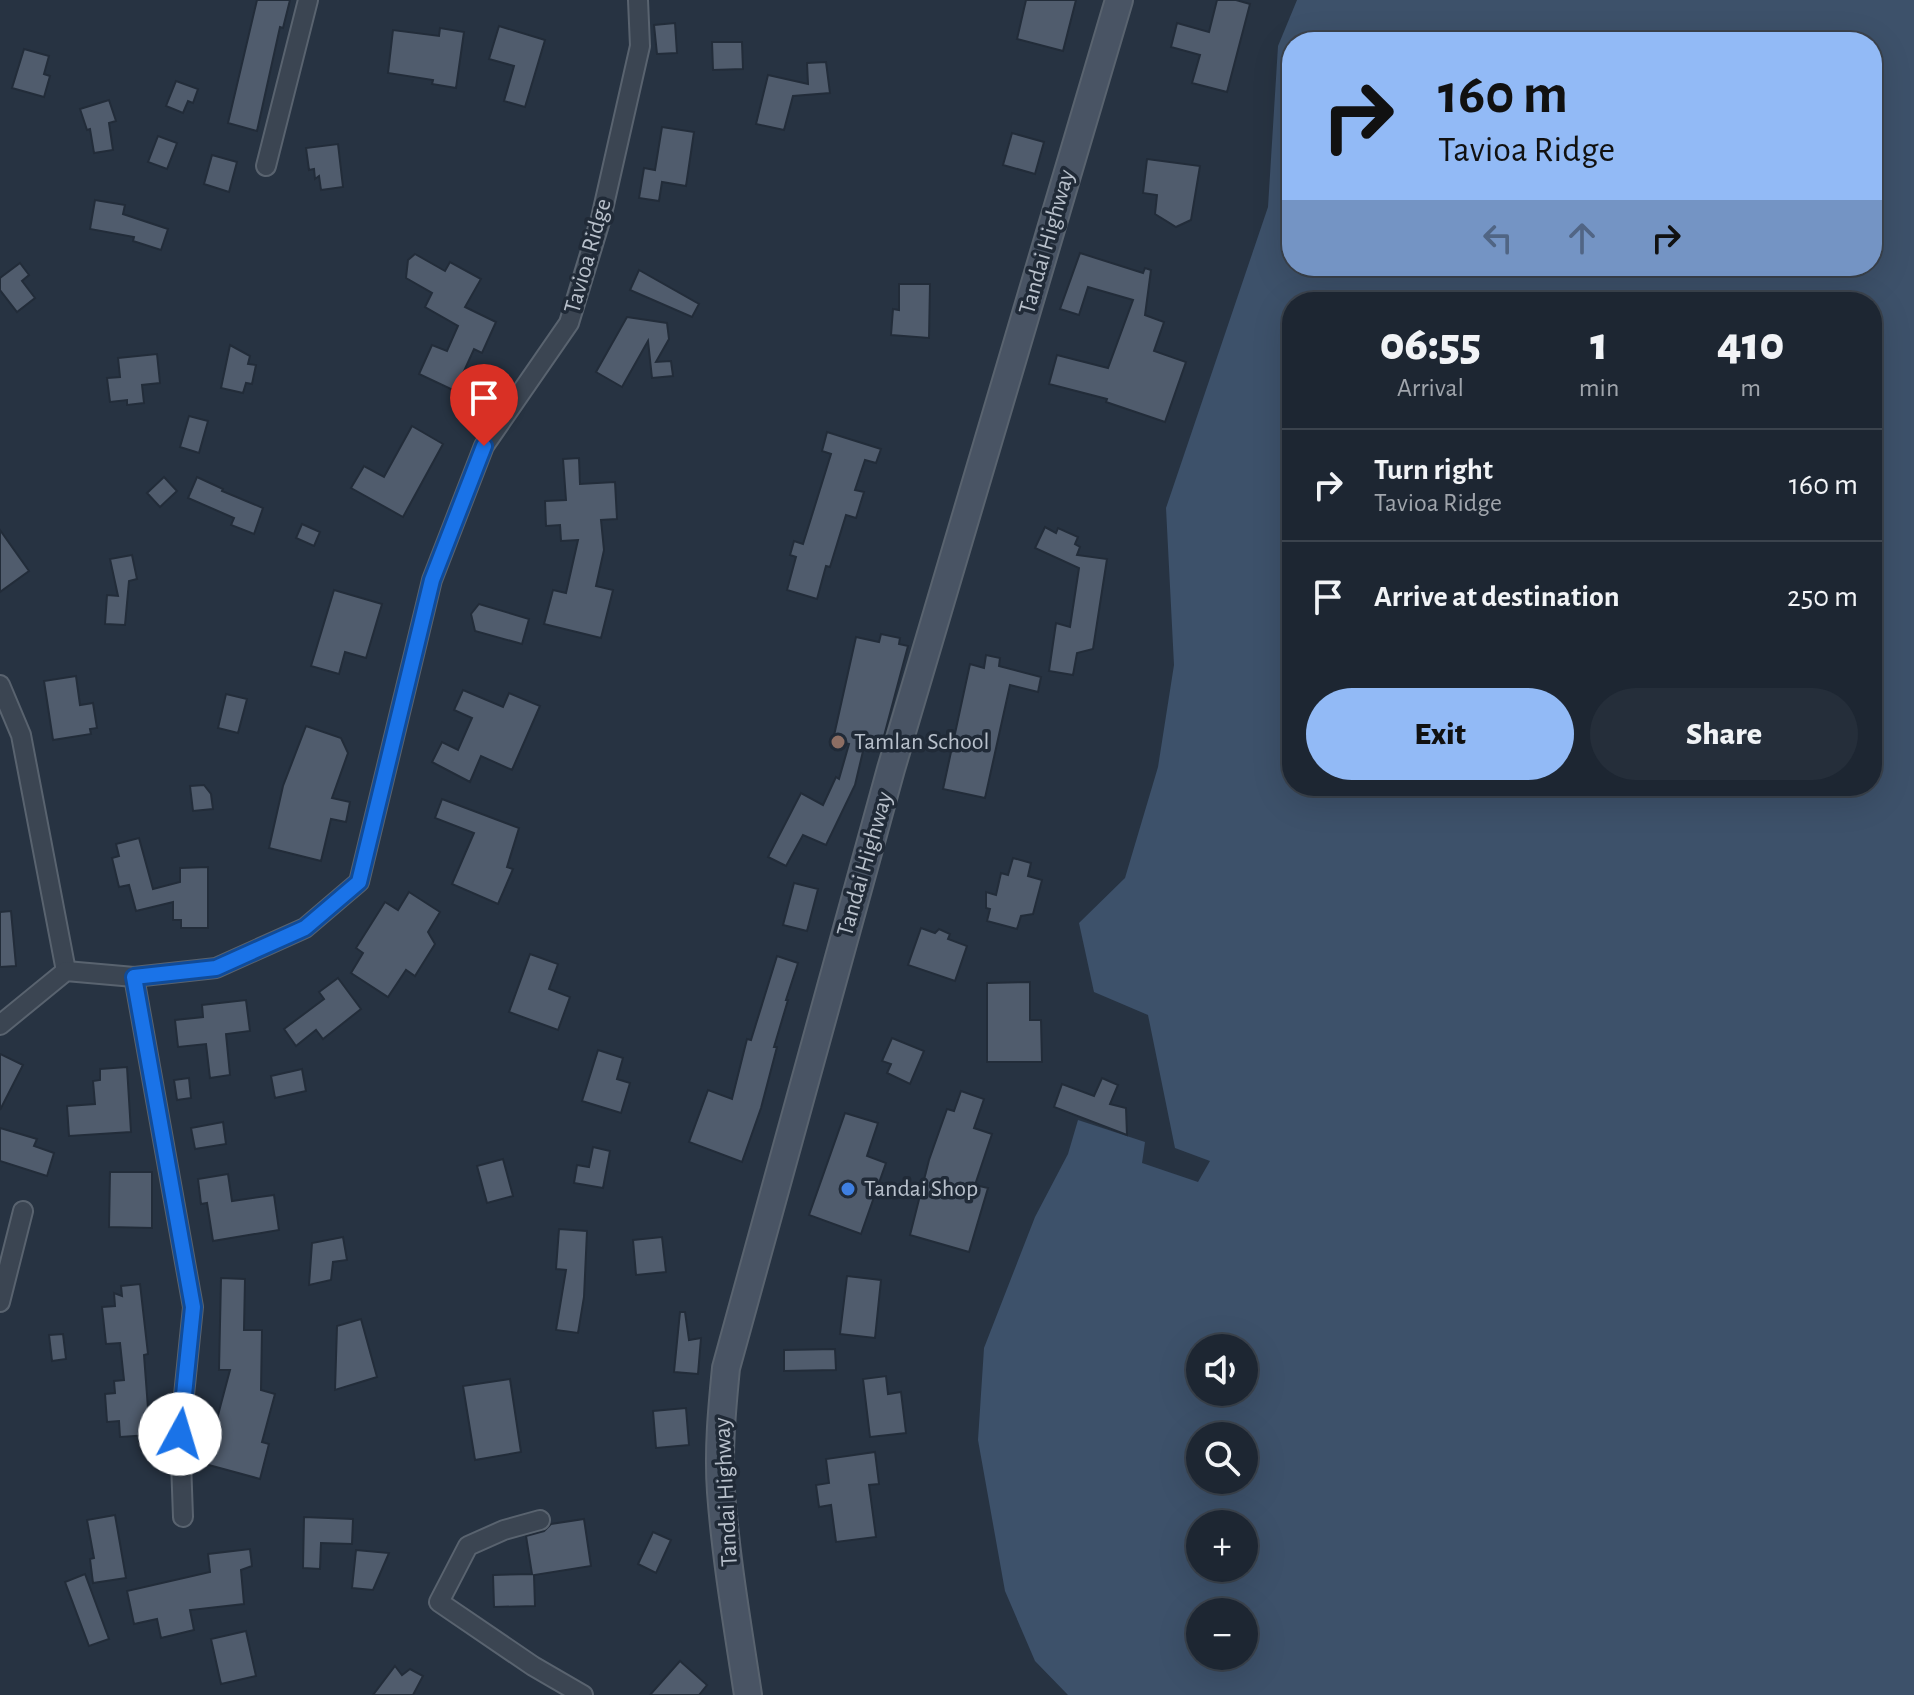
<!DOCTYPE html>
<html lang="en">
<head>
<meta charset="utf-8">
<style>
  body { margin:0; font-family:"Alegreya Sans",sans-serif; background:#252e3a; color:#f1f3f6; height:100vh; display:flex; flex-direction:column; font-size:30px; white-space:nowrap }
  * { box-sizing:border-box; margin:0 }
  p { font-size:26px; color:#a0a5ac }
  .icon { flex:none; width:44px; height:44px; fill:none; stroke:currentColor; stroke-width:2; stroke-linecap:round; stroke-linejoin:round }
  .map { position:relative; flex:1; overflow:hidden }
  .side { position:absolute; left:1282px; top:292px; width:600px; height:504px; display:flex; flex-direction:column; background:#1d2632; border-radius:32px; box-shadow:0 8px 32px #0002,0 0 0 2px #3b434d }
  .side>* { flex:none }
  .guide { position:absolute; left:1282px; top:32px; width:600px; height:244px; border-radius:32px; box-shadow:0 8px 32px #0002,0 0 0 2px #3b434d; background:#92baf6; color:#111; overflow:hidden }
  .tools { position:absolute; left:1186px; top:1334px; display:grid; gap:16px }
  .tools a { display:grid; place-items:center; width:72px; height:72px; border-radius:50%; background:#1d2632; box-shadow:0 8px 32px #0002,0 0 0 2px #3b434d; font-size:40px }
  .pin { position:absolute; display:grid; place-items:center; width:68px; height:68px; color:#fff; margin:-82px -34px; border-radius:50% 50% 50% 0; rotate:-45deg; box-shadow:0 0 8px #0007 }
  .pin .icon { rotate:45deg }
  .me { position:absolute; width:88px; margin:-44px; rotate:6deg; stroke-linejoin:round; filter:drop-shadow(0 0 6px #0008) }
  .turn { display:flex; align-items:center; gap:28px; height:168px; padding:0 24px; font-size:36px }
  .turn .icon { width:104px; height:104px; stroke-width:2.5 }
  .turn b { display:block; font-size:56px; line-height:68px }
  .lanes { display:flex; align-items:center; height:76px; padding:0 24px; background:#0003; justify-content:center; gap:40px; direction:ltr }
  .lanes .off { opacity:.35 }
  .eta { display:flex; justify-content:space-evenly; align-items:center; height:136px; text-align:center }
  .eta b { font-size:48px; font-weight:800; line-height:56px }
  .action { display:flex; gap:16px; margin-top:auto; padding:16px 24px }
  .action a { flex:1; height:92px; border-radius:48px; background:#92baf6; color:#111; font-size:32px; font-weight:800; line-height:92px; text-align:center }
  .action a+a { background:#252e3a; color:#f1f3f6 }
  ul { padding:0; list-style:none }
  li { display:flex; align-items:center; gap:24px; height:112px; padding:0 24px; border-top:2px solid #3b434d }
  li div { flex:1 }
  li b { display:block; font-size:30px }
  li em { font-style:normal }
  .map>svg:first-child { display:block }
</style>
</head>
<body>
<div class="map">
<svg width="1914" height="1695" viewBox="0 0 1914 1695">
  <rect width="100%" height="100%" fill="#273342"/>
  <path fill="#3d516a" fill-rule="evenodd" d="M 1297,0 L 1914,0 L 1914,1695 L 1068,1695 L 1035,1661 L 1005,1591 L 978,1440 L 984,1348 L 1035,1217 L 1068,1154 L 1078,1120 L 1145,1142 L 1142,1163 L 1198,1182 L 1210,1161 L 1175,1148 L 1148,1015 L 1094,992 L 1079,923 L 1125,878 L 1158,767 L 1174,665 L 1166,508 L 1268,207 L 1278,46 ZM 1292,42 L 1872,42 L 1872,266 L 1292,266 ZM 1292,302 L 1872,302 L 1872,786 L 1292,786 ZM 1200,1348 L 1244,1348 L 1244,1392 L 1200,1392 ZM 1200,1436 L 1244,1436 L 1244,1480 L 1200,1480 ZM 1200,1524 L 1244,1524 L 1244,1568 L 1200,1568 ZM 1200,1612 L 1244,1612 L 1244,1656 L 1200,1656 Z"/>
  <g fill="#505c6d" stroke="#222c39" stroke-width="2">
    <path d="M 257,0 L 290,0 L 283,28 L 280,27 L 257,131 L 228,123 Z"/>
    <path d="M 1026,0 L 1076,0 L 1063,51 L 1017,39 Z"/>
    <path d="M 1217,0 L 1236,0 L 1250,4 L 1227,92 L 1192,83 L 1200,55 L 1171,47 L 1177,23 L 1209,32 Z"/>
    <path d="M 675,23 L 677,53 L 657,54 L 654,25 Z"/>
    <path d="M 499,26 L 545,40 L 525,107 L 504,101 L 514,66 L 489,59 Z"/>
    <path d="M 440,28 L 464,32 L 456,88 L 432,84 L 433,80 L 388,73 L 393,30 L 439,36 Z"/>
    <path d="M 712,42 L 742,42 L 743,69 L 713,70 Z"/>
    <path d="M 24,49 L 49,56 L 44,74 L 50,76 L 44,97 L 12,88 Z"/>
    <path d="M 826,62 L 830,93 L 793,96 L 784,130 L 756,124 L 768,75 L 808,84 L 807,63 Z"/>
    <path d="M 176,81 L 198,89 L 193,103 L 188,101 L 183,113 L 166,106 Z"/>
    <path d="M 109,100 L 116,121 L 109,123 L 113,150 L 94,153 L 90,129 L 87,130 L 80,109 Z"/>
    <path d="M 662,127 L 694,132 L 686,186 L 662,182 L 659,201 L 639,198 L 644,168 L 655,170 Z"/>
    <path d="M 1012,133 L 1044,142 L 1035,174 L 1003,165 Z"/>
    <path d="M 158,136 L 177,143 L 167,169 L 148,162 Z"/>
    <path d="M 338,144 L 343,187 L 321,190 L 319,176 L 315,179 L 314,169 L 309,170 L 306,148 Z"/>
    <path d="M 212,155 L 237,162 L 229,192 L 204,184 Z"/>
    <path d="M 1147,159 L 1200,166 L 1191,220 L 1176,227 L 1155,214 L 1157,195 L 1143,193 Z"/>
    <path d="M 95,200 L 125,205 L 123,214 L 168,229 L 161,250 L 133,241 L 134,237 L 90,229 Z"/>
    <path d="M 1080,253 L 1143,273 L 1145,268 L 1151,270 L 1145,315 L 1164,322 L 1154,351 L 1186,362 L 1165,422 L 1106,402 L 1107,399 L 1049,384 L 1057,355 L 1108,368 L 1133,300 L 1088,287 L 1079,315 L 1060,309 Z"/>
    <path d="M 415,254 L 445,271 L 450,262 L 481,279 L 465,307 L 496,322 L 482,353 L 474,349 L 455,391 L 419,374 L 432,345 L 447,351 L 458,326 L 425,307 L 432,293 L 406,278 L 408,260 Z"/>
    <path d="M 20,263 L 29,275 L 22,281 L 35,298 L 17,312 L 0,290 L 0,278 Z"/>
    <path d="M 639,270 L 699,304 L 692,317 L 630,290 Z"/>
    <path d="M 899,284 L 930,284 L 929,338 L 891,335 L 893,309 L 899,310 Z"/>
    <path d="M 627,317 L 667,323 L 669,339 L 656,362 L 671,361 L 673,376 L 652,378 L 648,341 L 622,387 L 596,372 Z"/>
    <path d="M 230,345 L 250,356 L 248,364 L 256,365 L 252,384 L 246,383 L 243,393 L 221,388 Z"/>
    <path d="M 157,354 L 160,383 L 142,385 L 144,403 L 127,405 L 127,400 L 110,402 L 107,378 L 120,377 L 118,358 Z"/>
    <path d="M 189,416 L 208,421 L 199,453 L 180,447 Z"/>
    <path d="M 412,426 L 443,444 L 403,517 L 351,488 L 364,466 L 384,477 Z"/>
    <path d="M 827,432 L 881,449 L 876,463 L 865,460 L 855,490 L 864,492 L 856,518 L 846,515 L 830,567 L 826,566 L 817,599 L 787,590 L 796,557 L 790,555 L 794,541 L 803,544 L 831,454 L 822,451 Z"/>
    <path d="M 579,458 L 580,484 L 615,482 L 617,519 L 601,520 L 604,550 L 596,586 L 613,590 L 601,638 L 544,624 L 553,590 L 566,593 L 578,540 L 561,541 L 560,525 L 546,526 L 545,501 L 566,500 L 563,459 Z"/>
    <path d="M 164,477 L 177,491 L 160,507 L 147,493 Z"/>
    <path d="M 197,477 L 223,489 L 222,491 L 263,508 L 254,534 L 231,525 L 234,518 L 188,498 Z"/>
    <path d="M 302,524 L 320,532 L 314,546 L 296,538 Z"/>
    <path d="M 1045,527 L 1056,533 L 1058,528 L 1078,537 L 1075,544 L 1080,547 L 1077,555 L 1107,559 L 1093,649 L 1077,653 L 1073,675 L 1049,671 L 1056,623 L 1070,627 L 1079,568 L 1035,548 Z"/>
    <path d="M 0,530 L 29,571 L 0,592 Z"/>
    <path d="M 132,555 L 137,579 L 129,581 L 125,625 L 105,624 L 107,595 L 118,596 L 110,559 Z"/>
    <path d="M 334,590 L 382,604 L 366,658 L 345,652 L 339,674 L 311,666 Z"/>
    <path d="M 479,604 L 529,619 L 522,644 L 475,631 L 471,614 Z"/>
    <path d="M 881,634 L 900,638 L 899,644 L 908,646 L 880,751 L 864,747 L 855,785 L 826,845 L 803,835 L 786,866 L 768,857 L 801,793 L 823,805 L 836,777 L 839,779 L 849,744 L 833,740 L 856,637 L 879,642 Z"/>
    <path d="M 986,655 L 1000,658 L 999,666 L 1041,677 L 1038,692 L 1010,685 L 985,798 L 943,789 L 970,664 L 984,668 Z"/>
    <path d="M 76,676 L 80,705 L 93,703 L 97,728 L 90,729 L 91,734 L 53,740 L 44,681 Z"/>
    <path d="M 463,690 L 503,707 L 509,693 L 540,706 L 512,770 L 481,756 L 470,782 L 432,762 L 442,742 L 458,750 L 472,718 L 454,710 Z"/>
    <path d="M 226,694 L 247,699 L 238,733 L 218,728 Z"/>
    <path d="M 306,726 L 341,738 L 348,753 L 332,798 L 350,802 L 346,822 L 331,819 L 321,861 L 269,848 L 283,786 Z"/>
    <path d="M 204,785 L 211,794 L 213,809 L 193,811 L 190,786 Z"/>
    <path d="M 442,799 L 519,828 L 507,867 L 513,869 L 498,904 L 452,884 L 474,833 L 435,818 Z"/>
    <path d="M 139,838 L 153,889 L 180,882 L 180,868 L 208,867 L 208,928 L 181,928 L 181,920 L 173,920 L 173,902 L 136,911 L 129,885 L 119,887 L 112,858 L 119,856 L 116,844 Z"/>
    <path d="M 1013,858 L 1031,863 L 1028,876 L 1042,880 L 1033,914 L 1021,916 L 1017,929 L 987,921 L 990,909 L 986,908 L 986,892 L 996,895 L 1001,873 L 1008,875 Z"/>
    <path d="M 794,883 L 818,889 L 807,931 L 783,925 Z"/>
    <path d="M 409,892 L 440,912 L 428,932 L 435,944 L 415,976 L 406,970 L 388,997 L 351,973 L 363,953 L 356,948 L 385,902 L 398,910 Z"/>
    <path d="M 11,911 L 16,966 L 0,967 L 0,912 Z"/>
    <path d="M 921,928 L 935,933 L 939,929 L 950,934 L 948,939 L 967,946 L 955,981 L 908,965 Z"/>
    <path d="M 530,954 L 558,964 L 549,989 L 570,997 L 558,1030 L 509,1012 Z"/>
    <path d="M 777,956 L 798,963 L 786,1000 L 788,1000 L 774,1047 L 777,1047 L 761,1108 L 742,1162 L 689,1142 L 708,1090 L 732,1099 L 747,1039 L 751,1040 Z"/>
    <path d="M 338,978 L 361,1009 L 323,1039 L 316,1030 L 296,1046 L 284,1029 L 324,999 L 319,992 Z"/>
    <path d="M 1030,982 L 1030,1020 L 1041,1020 L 1042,1062 L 987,1062 L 987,983 Z"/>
    <path d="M 246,1000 L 250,1031 L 226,1034 L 230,1075 L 210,1078 L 206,1044 L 178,1047 L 175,1020 L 203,1017 L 202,1005 Z"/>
    <path d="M 892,1038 L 924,1051 L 910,1084 L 887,1073 L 891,1064 L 882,1061 Z"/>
    <path d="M 598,1050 L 623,1058 L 617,1079 L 630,1083 L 621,1113 L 582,1101 Z"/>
    <path d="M 0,1054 L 23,1065 L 0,1110 Z"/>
    <path d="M 127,1067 L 131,1132 L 69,1136 L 67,1106 L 95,1104 L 93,1081 L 100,1080 L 100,1069 Z"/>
    <path d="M 302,1069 L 306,1091 L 275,1098 L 271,1076 Z"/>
    <path d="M 189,1078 L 191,1098 L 177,1100 L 174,1080 Z"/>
    <path d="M 1102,1078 L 1118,1085 L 1110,1104 L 1126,1108 L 1127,1135 L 1054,1107 L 1062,1084 L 1094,1096 Z"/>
    <path d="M 961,1091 L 984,1099 L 974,1128 L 992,1134 L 975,1185 L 988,1188 L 969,1252 L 910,1235 L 929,1160 L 947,1109 L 954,1111 Z"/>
    <path d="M 845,1113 L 878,1123 L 867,1156 L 886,1163 L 861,1234 L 809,1215 Z"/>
    <path d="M 223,1122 L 226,1144 L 195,1149 L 191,1128 Z"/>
    <path d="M 0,1128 L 37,1139 L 34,1146 L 54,1153 L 47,1176 L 0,1161 Z"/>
    <path d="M 593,1147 L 610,1151 L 603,1188 L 574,1183 L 577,1165 L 589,1167 Z"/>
    <path d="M 503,1159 L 513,1196 L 487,1203 L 477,1166 Z"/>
    <path d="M 110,1172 L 152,1172 L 152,1228 L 109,1227 Z"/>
    <path d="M 228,1174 L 232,1201 L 274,1195 L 279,1230 L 213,1241 L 207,1203 L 201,1204 L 198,1179 Z"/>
    <path d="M 559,1229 L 587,1231 L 584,1297 L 578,1333 L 556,1330 L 566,1270 L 556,1269 Z"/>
    <path d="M 343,1237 L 347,1260 L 333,1262 L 331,1280 L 309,1285 L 312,1243 Z"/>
    <path d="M 662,1237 L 666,1272 L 636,1275 L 633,1240 Z"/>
    <path d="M 847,1276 L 881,1280 L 875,1338 L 840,1334 Z"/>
    <path d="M 221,1278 L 245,1279 L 244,1330 L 262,1330 L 261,1390 L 275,1394 L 262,1442 L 269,1444 L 260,1479 L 205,1464 L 230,1370 L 219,1370 Z"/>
    <path d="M 140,1284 L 148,1354 L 144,1355 L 150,1435 L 120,1437 L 119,1421 L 107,1422 L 105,1394 L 115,1393 L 114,1381 L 124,1380 L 120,1343 L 106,1344 L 102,1307 L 115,1306 L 114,1293 L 122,1296 L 121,1286 Z"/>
    <path d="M 680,1312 L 685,1312 L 689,1340 L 701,1338 L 698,1374 L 674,1372 Z"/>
    <path d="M 361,1319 L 377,1377 L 335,1390 L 337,1326 Z"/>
    <path d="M 63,1334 L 66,1359 L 52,1361 L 49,1335 Z"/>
    <path d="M 835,1349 L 836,1370 L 784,1371 L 784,1350 Z"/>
    <path d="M 886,1376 L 888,1394 L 901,1392 L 906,1433 L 870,1437 L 863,1379 Z"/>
    <path d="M 510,1379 L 521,1452 L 475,1460 L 463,1386 Z"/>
    <path d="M 686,1408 L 689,1445 L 656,1448 L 653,1411 Z"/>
    <path d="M 875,1452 L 879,1484 L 869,1485 L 876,1537 L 836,1542 L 831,1505 L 819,1507 L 816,1485 L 829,1483 L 826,1459 Z"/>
    <path d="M 115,1515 L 126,1578 L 93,1583 L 90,1559 L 94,1558 L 87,1520 Z"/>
    <path d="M 304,1517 L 353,1519 L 352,1544 L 321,1543 L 320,1569 L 303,1568 Z"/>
    <path d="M 584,1519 L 591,1566 L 534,1575 L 535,1606 L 494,1607 L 493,1575 L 532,1574 L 526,1536 L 544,1531 L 551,1524 Z"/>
    <path d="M 653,1532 L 671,1540 L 656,1573 L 638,1564 Z"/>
    <path d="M 250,1549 L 252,1566 L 241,1570 L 244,1604 L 190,1610 L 194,1630 L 161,1638 L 157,1619 L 134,1624 L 127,1591 L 210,1572 L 208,1554 Z"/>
    <path d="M 356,1550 L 389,1553 L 373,1590 L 352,1588 Z"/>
    <path d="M 85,1574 L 109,1639 L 89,1646 L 65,1582 Z"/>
    <path d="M 246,1631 L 256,1676 L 221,1684 L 211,1639 Z"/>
    <path d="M 680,1661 L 707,1685 L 699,1695 L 650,1695 Z"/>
    <path d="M 395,1666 L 402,1675 L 410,1669 L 423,1676 L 413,1695 L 373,1695 Z"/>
  </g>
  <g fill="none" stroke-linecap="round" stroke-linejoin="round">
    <defs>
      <g id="minor">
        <path d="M 266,166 L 308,0"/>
        <path d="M 0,685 L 21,735 L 66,971"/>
        <path d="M 134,977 L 193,1307 L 180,1434 L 183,1517"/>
        <path d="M 0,1025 L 66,971 L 134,977 L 216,968 L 305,928 L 359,882 L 432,580 L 484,446 L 569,323 L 601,218 L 640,46 L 638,0"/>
        <path d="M 0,1302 L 23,1211"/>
        <path d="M 540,1520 L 504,1530 L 468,1546 L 439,1602 L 533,1666 L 583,1695"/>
      </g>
      <path id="secondary" d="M 748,1695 C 738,1628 726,1560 721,1492 C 718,1450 722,1409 726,1368 L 891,769 L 1119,0"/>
    </defs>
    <use href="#minor" stroke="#59636f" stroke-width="22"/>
    <use href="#secondary" stroke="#59636f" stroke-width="30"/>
    <use href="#minor" stroke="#3b4552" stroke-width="18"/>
    <use href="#secondary" stroke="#495464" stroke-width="26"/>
  </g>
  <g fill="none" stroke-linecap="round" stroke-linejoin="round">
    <defs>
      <path id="route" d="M 180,1434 L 193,1307 L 134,977 L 216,968 L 305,928 L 359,882 L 432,580 L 484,446"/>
    </defs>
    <use href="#route" stroke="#114b97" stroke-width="20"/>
    <use href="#route" stroke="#1a73e8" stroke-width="14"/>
  </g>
  <circle fill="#8d6e63" stroke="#202a37" stroke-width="3" cx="838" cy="742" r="8"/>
  <circle fill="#3f7fe0" stroke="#202a37" stroke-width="3" cx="848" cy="1189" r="8"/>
  <g text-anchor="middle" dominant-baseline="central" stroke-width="7" stroke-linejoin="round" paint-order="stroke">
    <g font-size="24" fill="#b8c0cb" stroke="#202a37">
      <text transform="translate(1047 242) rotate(-74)">Tandai Highway</text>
      <text transform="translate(588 256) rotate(-74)">Tavioa Ridge</text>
      <text transform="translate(865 864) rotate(-74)">Tandai Highway</text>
      <text transform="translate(726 1492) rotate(-93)">Tandai Highway</text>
    </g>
    <g font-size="24" fill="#b8c0cb" stroke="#202a37" text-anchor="start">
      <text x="854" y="742">Tamlan School</text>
      <text x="864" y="1189">Tandai Shop</text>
    </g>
  </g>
</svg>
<div class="tools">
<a><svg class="icon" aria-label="sound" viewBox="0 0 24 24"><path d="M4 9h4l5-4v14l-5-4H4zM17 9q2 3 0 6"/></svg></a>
<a><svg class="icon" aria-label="search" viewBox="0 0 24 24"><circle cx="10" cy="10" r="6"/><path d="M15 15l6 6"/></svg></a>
<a>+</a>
<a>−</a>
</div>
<div class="pin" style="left:484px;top:446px;background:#d93025"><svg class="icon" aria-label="arrive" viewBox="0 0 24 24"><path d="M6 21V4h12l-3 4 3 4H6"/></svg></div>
<svg class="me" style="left:180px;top:1434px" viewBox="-20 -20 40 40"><circle r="19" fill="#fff"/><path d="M0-13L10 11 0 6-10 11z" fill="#1a73e8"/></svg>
<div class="guide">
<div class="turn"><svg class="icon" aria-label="right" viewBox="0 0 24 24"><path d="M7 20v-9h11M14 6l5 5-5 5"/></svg><div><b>160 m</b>Tavioa Ridge</div></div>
<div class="lanes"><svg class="icon off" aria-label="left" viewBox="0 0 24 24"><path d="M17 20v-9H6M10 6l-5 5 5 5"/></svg><svg class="icon off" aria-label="ahead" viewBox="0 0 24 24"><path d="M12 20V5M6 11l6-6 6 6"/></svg><svg class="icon" aria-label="right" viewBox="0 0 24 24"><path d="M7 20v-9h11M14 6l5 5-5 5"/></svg></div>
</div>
<section class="side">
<div class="eta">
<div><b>06:55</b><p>Arrival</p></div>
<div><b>1</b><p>min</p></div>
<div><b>410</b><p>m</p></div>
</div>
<ul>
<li><svg class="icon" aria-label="right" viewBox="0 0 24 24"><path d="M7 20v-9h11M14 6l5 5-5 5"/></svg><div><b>Turn right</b><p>Tavioa Ridge</p></div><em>160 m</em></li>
<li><svg class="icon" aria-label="arrive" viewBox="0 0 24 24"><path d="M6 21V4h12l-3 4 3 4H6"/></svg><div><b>Arrive at destination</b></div><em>250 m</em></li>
</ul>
<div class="action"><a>Exit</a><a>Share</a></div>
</section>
</div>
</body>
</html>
